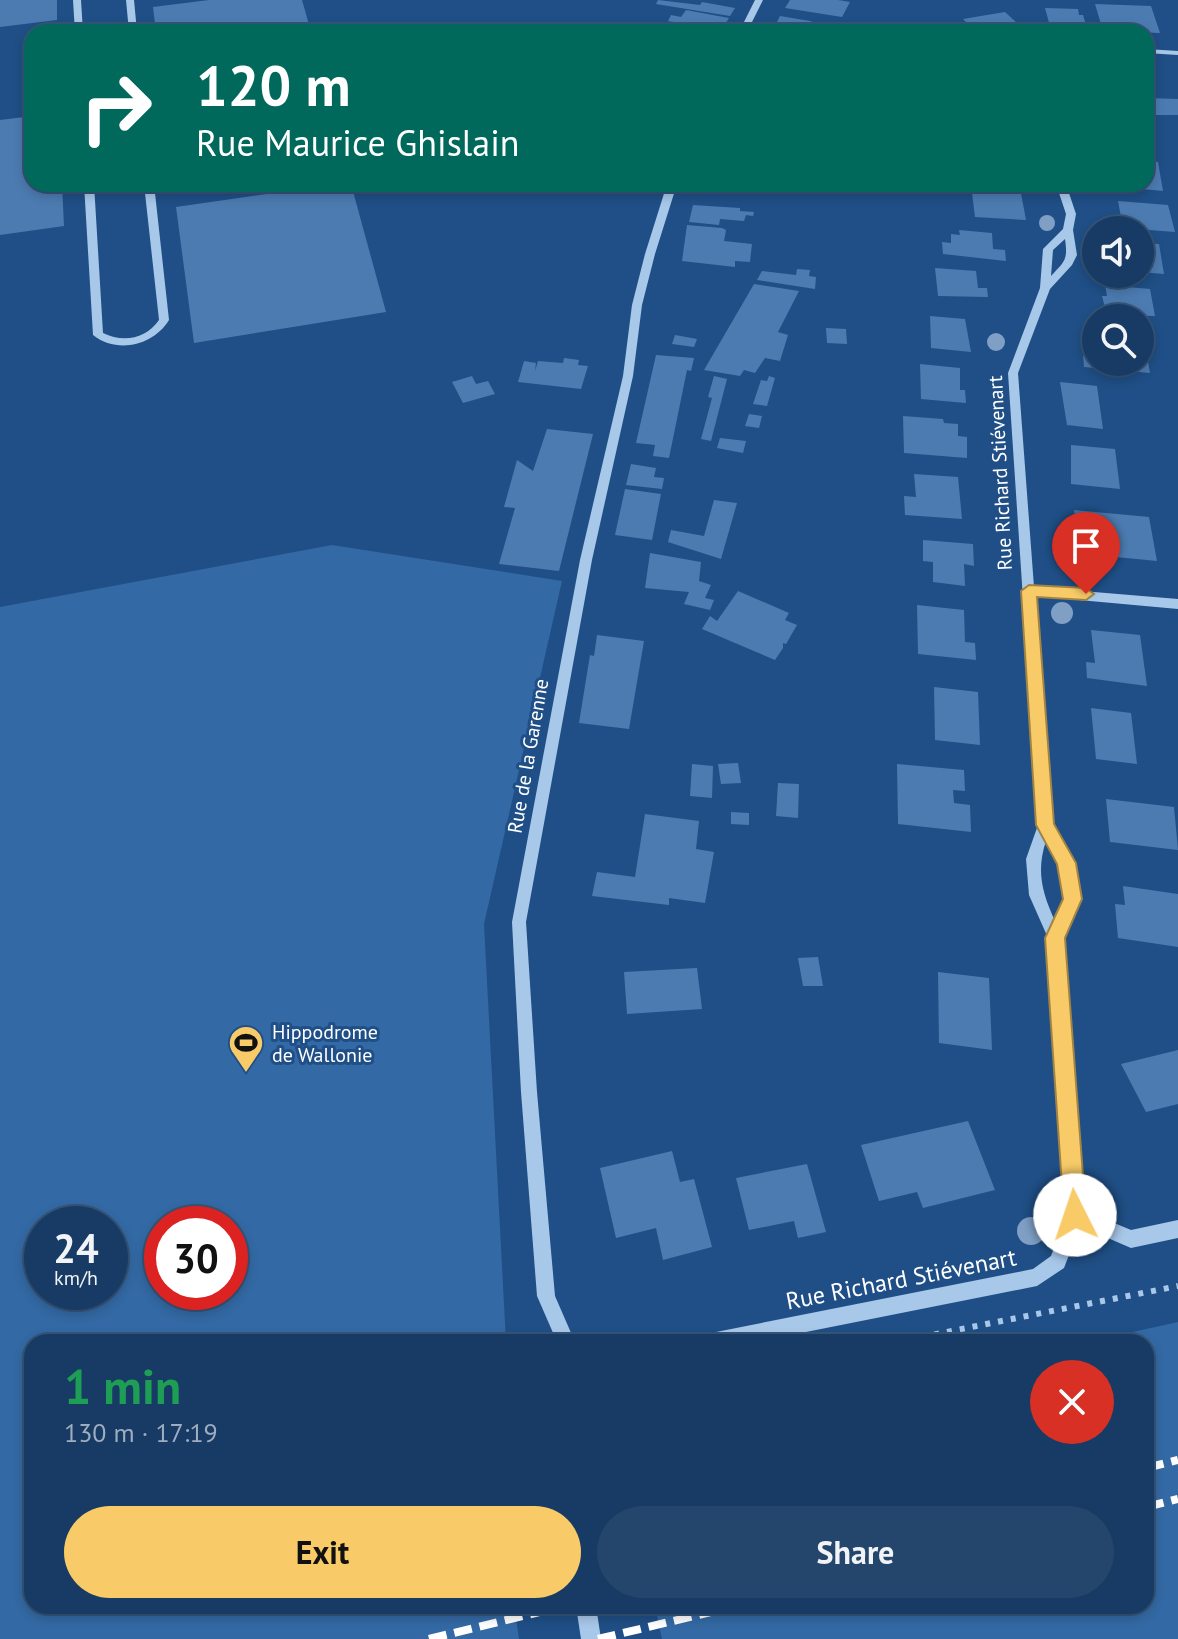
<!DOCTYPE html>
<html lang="en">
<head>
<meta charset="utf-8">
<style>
  body { margin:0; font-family:"PT Sans",sans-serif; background:#24466d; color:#f1f3f6; height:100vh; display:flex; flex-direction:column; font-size:30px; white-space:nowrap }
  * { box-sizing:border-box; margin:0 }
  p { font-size:26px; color:#9eadbf }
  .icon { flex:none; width:44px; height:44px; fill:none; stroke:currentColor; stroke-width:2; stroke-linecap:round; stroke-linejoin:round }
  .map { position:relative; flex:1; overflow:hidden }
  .drawer { position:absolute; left:24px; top:1334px; width:1130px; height:280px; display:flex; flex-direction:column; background:#173b64; border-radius:24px; box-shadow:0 4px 12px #0003,0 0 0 2px #365578 }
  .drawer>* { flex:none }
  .guide { position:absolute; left:24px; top:24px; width:1130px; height:168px; border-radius:24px; box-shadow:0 4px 12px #0003,0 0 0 2px #365578; background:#00695c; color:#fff; overflow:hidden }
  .fabs { position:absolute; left:1082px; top:216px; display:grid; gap:16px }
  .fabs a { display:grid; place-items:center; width:72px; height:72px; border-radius:50%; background:#173b64; box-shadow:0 4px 12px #0003,0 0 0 2px #365578; font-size:40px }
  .speed { position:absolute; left:24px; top:1206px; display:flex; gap:16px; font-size:40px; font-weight:700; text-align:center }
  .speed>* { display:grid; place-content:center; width:104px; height:104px; border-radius:50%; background:#173b64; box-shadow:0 4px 12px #0003,0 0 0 2px #365578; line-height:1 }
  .speed small { font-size:20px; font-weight:400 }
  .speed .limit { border:12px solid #d22; background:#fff; color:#111 }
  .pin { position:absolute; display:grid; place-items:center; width:68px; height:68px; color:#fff; margin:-82px -34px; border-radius:50% 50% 50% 0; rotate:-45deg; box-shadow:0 0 8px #0007 }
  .pin .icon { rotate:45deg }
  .me { position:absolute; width:88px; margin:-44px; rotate:356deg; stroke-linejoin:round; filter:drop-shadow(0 0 6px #0008) }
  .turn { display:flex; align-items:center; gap:28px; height:168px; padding:0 40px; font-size:36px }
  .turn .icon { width:104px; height:104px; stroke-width:2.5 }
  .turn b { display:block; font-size:56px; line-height:68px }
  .round { display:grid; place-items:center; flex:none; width:84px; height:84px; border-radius:42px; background:#24466d }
  .head { display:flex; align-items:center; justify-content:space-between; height:136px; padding:0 40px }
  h1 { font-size:48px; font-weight:600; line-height:60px; color:#1e9e55 }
  .action { display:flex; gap:16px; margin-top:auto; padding:16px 40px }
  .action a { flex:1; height:92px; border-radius:48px; background:#f8cb68; color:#111; font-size:32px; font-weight:600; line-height:92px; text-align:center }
  .action a+a { background:#24466d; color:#f1f3f6 }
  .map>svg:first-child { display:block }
</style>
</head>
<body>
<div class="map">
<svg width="1178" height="1639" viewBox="0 0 1178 1639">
  <rect width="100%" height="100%" fill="#1f4f86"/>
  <g fill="#3369a4" fill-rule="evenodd">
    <path d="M 332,545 L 562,581 L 484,924 L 506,1342 L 32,1342 L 32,1606 L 514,1606 L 519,1639 L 0,1639 L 0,607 ZM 42,1224 L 110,1224 L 110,1292 L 42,1292 ZM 162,1224 L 230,1224 L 230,1292 L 162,1292 Z"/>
    <path d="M 1178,1322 L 1178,1639 L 662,1639 L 655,1606 L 1146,1606 L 1146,1342 L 1087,1342 Z"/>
  </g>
  <g fill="#4c7bb1">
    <path d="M 0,0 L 57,0 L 57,20 L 0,27 Z"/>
    <path d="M 209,0 L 302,0 L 311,32 L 156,32 L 153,7 Z"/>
    <path d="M 658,0 L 700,5 L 702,2 L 735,8 L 730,16 L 656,4 Z"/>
    <path d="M 790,0 L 838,0 L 850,2 L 842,17 L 785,8 Z"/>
    <path d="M 1095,4 L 1151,6 L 1160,33 L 1103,31 Z"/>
    <path d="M 1045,8 L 1078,9 L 1079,15 L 1083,15 L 1088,31 L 1051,30 Z"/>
    <path d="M 686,10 L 702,13 L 729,18 L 720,32 L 702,32 L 704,28 L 668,21 L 671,15 L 681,17 Z"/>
    <path d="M 1005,12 L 1017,23 L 994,27 L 1002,32 L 976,32 L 963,19 Z"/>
    <path d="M 780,16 L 810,21 L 819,24 L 815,32 L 772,32 Z"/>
    <path d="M 1146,98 L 1178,99 L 1178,115 L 1148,115 Z"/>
    <path d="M 32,116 L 32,184 L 62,184 L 64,226 L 0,235 L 0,120 Z"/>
    <path d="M 1146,161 L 1158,162 L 1163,191 L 1111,186 L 1146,184 Z"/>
    <path d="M 337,184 L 351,184 L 386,312 L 194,343 L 176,207 Z"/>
    <path d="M 971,185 L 1020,188 L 1026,220 L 975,217 Z"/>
    <path d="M 1118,201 L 1168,205 L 1175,232 L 1123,228 Z"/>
    <path d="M 693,205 L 740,208 L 740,211 L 754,212 L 753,216 L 746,215 L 744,221 L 720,219 L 719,225 L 689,222 Z"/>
    <path d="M 687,225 L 722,228 L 726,230 L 724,241 L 752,244 L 750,262 L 735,261 L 735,267 L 682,261 Z"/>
    <path d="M 959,230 L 992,233 L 993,249 L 1005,250 L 1006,261 L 943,254 L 942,242 L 951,243 L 951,234 L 960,235 Z"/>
    <path d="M 1140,243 L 1159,244 L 1164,274 L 1140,272 Z"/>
    <path d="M 935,268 L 976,271 L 978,288 L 987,288 L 988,297 L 938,296 Z"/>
    <path d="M 797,269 L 810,270 L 809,276 L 816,277 L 815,289 L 757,280 L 762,271 L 796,275 Z"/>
    <path d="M 754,284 L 799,291 L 778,332 L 788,335 L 780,361 L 765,358 L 755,373 L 744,370 L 740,376 L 704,370 Z"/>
    <path d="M 1105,285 L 1150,289 L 1155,316 L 1107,315 L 1102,296 L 1107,296 Z"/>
    <path d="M 930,316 L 965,319 L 971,352 L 931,348 Z"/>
    <path d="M 826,328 L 846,329 L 847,344 L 827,343 Z"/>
    <path d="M 675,335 L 697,339 L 694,347 L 672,344 Z"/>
    <path d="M 1087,339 L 1096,339 L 1096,362 L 1140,362 L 1140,344 L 1145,344 L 1150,373 L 1084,367 L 1083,355 L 1090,356 Z"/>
    <path d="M 656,355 L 694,358 L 691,371 L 687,370 L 669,458 L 653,456 L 655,445 L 636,443 Z"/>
    <path d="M 564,358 L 579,360 L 578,365 L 588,366 L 581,389 L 518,382 L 524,361 L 536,363 L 535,371 L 538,361 L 563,363 Z"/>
    <path d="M 920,364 L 960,368 L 960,390 L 965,390 L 966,403 L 921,399 Z"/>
    <path d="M 472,376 L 476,384 L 488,381 L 495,394 L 463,403 L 452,382 Z"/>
    <path d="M 714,376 L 727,379 L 711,441 L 701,439 L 712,398 L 708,397 Z"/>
    <path d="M 769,376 L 775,378 L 767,406 L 753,404 L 761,380 L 767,381 Z"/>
    <path d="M 1060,382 L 1097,386 L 1103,429 L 1067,425 Z"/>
    <path d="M 749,414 L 762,416 L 759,428 L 745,426 Z"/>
    <path d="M 903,416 L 943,419 L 944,423 L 958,424 L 958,436 L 967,437 L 967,458 L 904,453 Z"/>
    <path d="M 547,429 L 593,434 L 559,571 L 499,564 L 515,508 L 504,507 L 517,460 L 533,471 Z"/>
    <path d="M 720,438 L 746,441 L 743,453 L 717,448 Z"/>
    <path d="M 1071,445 L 1115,449 L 1120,489 L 1071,484 Z"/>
    <path d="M 631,464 L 656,468 L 654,477 L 664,478 L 662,489 L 626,485 Z"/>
    <path d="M 914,474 L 958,477 L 962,519 L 905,515 L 904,496 L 916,497 Z"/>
    <path d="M 625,489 L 661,494 L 652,540 L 615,535 Z"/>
    <path d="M 714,500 L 737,503 L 721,559 L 668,542 L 671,530 L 704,536 Z"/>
    <path d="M 1074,510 L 1149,517 L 1157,561 L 1095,555 L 1093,542 L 1078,540 Z"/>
    <path d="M 923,540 L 973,544 L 974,566 L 964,564 L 965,586 L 933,582 L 933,562 L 923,561 Z"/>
    <path d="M 650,553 L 701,562 L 699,581 L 711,585 L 705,598 L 714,600 L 710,610 L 684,604 L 689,592 L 645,588 Z"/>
    <path d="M 738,591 L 789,613 L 785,620 L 797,625 L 786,644 L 783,643 L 783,648 L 775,660 L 702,629 L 710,616 L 717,621 Z"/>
    <path d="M 917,605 L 964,610 L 965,642 L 975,643 L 976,660 L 918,654 Z"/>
    <path d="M 1091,630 L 1140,635 L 1147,686 L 1087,678 L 1086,662 L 1095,663 Z"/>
    <path d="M 597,635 L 644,641 L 629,729 L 579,723 L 590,655 L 594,656 Z"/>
    <path d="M 934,687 L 978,692 L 980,745 L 935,740 Z"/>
    <path d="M 1091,708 L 1131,713 L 1137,764 L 1096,759 Z"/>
    <path d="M 738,763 L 741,783 L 721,784 L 718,764 Z"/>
    <path d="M 692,764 L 713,766 L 712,798 L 690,796 Z"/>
    <path d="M 897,764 L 964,770 L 965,791 L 953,790 L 954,803 L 970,805 L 971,832 L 898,824 Z"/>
    <path d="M 778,783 L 799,784 L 798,818 L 776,816 Z"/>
    <path d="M 1106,799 L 1174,807 L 1178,850 L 1110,842 Z"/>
    <path d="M 731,812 L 749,813 L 749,825 L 731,824 Z"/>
    <path d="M 645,814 L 699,821 L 696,849 L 714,852 L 705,903 L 669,898 L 669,905 L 592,896 L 597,872 L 635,877 Z"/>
    <path d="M 1123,886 L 1178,894 L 1178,947 L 1118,938 L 1115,904 L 1125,905 Z"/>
    <path d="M 818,957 L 823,986 L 803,986 L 798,958 Z"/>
    <path d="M 697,968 L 702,1009 L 627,1014 L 624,972 Z"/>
    <path d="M 938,972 L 989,978 L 992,1050 L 939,1043 Z"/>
    <path d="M 1178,1050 L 1178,1104 L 1146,1112 L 1121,1064 Z"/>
    <path d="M 968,1121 L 995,1190 L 923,1208 L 917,1192 L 879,1201 L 861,1145 Z"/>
    <path d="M 672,1151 L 680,1182 L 694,1179 L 712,1247 L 663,1260 L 656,1228 L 616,1238 L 600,1168 Z"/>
    <path d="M 807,1164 L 826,1232 L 798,1238 L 794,1221 L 749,1230 L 736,1178 Z"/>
  </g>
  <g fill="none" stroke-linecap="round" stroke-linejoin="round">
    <path stroke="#a8c8ea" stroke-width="6" stroke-dasharray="5 8" stroke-linecap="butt" d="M 896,1342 L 1178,1286"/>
    <g fill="#a8c8ea" fill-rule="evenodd">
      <path d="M 73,0 L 81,0 L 83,32 L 75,32 Z"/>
      <path d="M 126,0 L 134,0 L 137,32 L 129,32 Z"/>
      <path d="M 755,0 L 763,0 L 747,32 L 739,32 Z"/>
      <path d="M 1146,49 L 1178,51 L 1178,55 L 1146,53 Z"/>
      <path d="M 84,184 L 94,184 L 103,333 C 123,343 146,339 159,320 L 144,184 L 154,184 L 169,320 C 153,346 117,354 93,335 Z"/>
      <path d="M 667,184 L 677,184 L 655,254 L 642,305 L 633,376 L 592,560 L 526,922 L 537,1092 L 555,1296 L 575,1342 L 557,1342 L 537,1296 L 521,1092 L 512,922 L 580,560 L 623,376 L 632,305 L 645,254 Z"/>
      <path d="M 1056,184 L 1066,184 L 1076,214 L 1073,230 L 1077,255 L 1072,265 L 1050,289 L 1018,373 L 1034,587 L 1178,599 L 1178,609 L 1035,596 L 1052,824 L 1073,863 L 1079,899 L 1062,938 L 1083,1210 L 1131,1230 L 1178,1220 L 1178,1238 L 1131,1248 L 1080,1226 L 1064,1268 L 1037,1286 L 756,1342 L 702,1342 L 705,1336 L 711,1333 L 1033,1269 L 1051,1256 L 1067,1215 L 1048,938 L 1029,895 L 1026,859 L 1038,825 L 1008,373 L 1040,288 L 1043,249 L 1063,229 L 1066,214 ZM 1065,239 C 1068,260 1065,261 1051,276 L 1053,250 ZM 1046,841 L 1059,864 L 1065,899 L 1055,921 C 1042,893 1036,871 1046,841 Z"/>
      <path d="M 576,1606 L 596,1606 L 601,1639 L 581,1639 Z"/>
    </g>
    <g stroke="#fff" stroke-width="8" stroke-dasharray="18 8" stroke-linecap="butt">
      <path d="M 1146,1468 L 1178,1460"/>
      <path d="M 1146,1507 L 1178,1499"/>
      <path d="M 429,1639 L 564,1606"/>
      <path d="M 598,1639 L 736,1606"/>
    </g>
  </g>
  <g fill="#7f9fc5">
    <circle cx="1047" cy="223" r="8"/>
    <circle cx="996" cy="342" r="9"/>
    <circle cx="1062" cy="613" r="11"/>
    <circle cx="1031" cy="1231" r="14"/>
  </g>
  <path fill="#f8cb68" stroke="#a18444" stroke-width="2" d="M 1029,585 L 1086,588 L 1094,594 L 1086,600 L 1037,597 L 1054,824 L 1076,863 L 1082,899 L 1065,938 L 1086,1215 L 1083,1223 L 1075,1226 L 1067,1223 L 1064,1215 L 1045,938 L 1063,899 L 1057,864 L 1036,825 L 1021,591 Z"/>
  <defs>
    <symbol id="stadium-pin" viewBox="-11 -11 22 30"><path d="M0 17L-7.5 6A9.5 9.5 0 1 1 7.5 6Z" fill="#f8cb68" stroke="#1f4f86"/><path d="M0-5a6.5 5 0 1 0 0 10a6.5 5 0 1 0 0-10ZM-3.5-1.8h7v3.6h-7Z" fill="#111"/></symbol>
  </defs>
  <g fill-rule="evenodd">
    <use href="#stadium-pin" x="226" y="1023" width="40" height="54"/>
  </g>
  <g text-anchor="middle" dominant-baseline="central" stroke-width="6" stroke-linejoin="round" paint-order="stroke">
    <g font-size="20" fill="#fff" stroke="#1f4f86">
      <text transform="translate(1000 473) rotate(-93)">Rue Richard Stiévenart</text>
      <text transform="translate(528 756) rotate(-80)">Rue de la Garenne</text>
    </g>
    <g font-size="20" fill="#fff" stroke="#1f4f86" text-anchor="start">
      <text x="272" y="1032">Hippodrome<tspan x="272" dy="23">de Wallonie</tspan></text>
    </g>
    <g font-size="24" fill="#fff" stroke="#1f4f86">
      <text transform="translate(901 1279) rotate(-11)">Rue Richard Stiévenart</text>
    </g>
  </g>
</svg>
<div class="fabs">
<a><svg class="icon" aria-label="sound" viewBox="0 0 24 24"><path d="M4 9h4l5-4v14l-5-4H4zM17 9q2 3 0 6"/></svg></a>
<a><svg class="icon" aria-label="search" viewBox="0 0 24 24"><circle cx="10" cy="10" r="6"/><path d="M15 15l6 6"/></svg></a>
</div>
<div class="speed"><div>24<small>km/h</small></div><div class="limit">30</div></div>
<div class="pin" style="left:1086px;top:594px;background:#d93025"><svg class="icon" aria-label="arrive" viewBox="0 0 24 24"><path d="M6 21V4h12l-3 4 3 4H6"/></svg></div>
<svg class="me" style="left:1075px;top:1215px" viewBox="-20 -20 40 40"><circle r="19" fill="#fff"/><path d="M0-13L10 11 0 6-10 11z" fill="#f8cb68"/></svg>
<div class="guide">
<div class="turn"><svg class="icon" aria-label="right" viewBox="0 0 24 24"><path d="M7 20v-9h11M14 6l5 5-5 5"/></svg><div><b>120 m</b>Rue Maurice Ghislain</div></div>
</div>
<section class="drawer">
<div class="head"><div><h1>1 min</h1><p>130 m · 17:19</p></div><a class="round" style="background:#d93025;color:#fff"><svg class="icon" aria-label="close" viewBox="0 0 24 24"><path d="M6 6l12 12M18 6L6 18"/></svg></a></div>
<div class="action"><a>Exit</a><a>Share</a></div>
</section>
</div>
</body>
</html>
